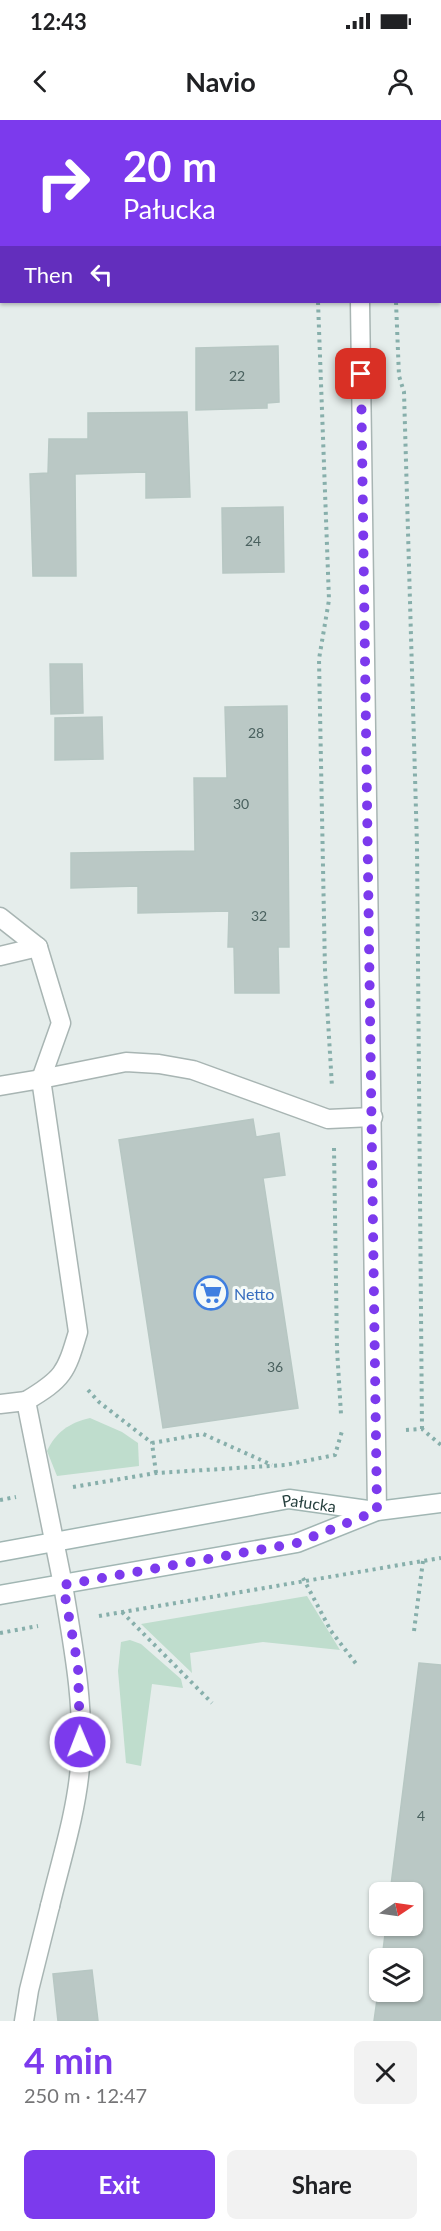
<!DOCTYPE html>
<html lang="en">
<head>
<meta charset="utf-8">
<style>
  body { margin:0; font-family:Lato,sans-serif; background:#f2f2f2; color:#202124; height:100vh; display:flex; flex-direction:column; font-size:22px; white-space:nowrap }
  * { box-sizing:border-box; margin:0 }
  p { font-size:20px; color:#757577 }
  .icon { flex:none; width:33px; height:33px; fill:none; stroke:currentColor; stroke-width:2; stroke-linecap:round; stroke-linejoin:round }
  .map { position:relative; height:1901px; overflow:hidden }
  .details { display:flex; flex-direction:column; background:#fff; flex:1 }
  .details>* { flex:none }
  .banner { position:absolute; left:0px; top:0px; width:441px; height:183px; box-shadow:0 2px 4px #0004; background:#7c3aed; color:#fff; overflow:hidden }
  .needle { width:39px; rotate:77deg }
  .controls { position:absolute; left:369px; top:1762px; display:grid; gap:12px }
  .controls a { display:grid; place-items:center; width:54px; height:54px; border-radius:9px; background:#fff; box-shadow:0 2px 4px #0004; font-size:30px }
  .pin { position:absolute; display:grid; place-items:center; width:51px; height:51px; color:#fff; margin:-26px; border-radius:12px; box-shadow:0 3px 9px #0006 }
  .me { position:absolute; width:66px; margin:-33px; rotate:359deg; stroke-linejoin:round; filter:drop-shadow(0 0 4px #0008) }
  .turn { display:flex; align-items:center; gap:21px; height:126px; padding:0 24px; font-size:27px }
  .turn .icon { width:78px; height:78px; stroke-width:2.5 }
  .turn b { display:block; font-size:42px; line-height:51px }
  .then { display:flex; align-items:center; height:57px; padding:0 24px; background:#0003; gap:12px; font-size:22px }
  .round { display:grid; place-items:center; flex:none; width:63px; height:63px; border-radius:9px; background:#f2f2f2 }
  .headline { display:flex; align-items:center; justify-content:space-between; height:102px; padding:0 24px }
  h1 { font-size:36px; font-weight:700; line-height:45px; color:#7c3aed }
  .primary-button { display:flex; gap:12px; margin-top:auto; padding:12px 24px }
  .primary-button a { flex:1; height:69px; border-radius:9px; background:#7c3aed; color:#fff; font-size:24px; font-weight:700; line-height:69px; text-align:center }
  .primary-button a+a { background:#f2f2f2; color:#202124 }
  .status { display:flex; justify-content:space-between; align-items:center; height:42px; padding:0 30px; background:#fff; direction:ltr }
  .status svg { height:16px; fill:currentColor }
  header { display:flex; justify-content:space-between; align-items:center; height:78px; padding:0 24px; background:#fff; font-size:27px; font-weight:700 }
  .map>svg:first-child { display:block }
</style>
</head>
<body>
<div class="status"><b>12:43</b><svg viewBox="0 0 49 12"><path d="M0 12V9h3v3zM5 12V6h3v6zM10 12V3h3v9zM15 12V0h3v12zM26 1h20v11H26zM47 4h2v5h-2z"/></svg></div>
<header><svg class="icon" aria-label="back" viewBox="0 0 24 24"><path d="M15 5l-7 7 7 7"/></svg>Navio<svg class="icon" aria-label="person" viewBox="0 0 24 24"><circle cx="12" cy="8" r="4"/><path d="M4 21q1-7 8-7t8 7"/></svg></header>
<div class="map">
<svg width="441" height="1901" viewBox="0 0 441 1901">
  <rect width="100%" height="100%" fill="#e5edeb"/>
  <g fill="#bfddcd">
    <path d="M 90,1298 L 122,1312 L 138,1323 L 139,1346 L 57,1356 L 47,1331 C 56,1312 69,1303 90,1298 Z"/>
    <path d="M 307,1476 L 340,1530 L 263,1522 L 190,1533 L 192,1553 L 141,1504 Z"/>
    <path d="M 130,1520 L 141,1524 L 181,1559 L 183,1568 L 152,1564 L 141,1646 L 126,1643 L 118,1551 L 121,1522 Z"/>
  </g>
  <g fill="#bac8c5" stroke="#b7c7c3" stroke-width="1.5">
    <path d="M 278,226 L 279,282 L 267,283 L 267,288 L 196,290 L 196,228 Z"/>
    <path d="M 187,292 L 190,377 L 146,378 L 146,352 L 75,354 L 76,456 L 33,456 L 30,354 L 48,353 L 49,319 L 88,319 L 88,293 Z"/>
    <path d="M 283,387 L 284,452 L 223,453 L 222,388 Z"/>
    <path d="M 50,544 L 82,544 L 83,593 L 51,594 Z"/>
    <path d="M 287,586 L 289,827 L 278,827 L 279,873 L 235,873 L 234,827 L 228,827 L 229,791 L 138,793 L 138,766 L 71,768 L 71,733 L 195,731 L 194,658 L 227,658 L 225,587 Z"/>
    <path d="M 102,597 L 103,639 L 55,640 L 55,598 Z"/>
    <path d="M 253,999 L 256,1017 L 279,1013 L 285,1055 L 263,1058 L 298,1288 L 163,1308 L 119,1020 Z"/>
    <path d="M 419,1543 L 441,1545 L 441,1901 L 374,1901 L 380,1858 L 380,1872 L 412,1872 L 412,1839 L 382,1839 L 386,1806 L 412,1806 L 412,1773 L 390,1773 Z"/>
    <path d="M 92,1850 L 98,1901 L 58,1901 L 53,1854 Z"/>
  </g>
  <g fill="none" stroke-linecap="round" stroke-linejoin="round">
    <defs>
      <g id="lane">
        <path d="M 0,797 L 38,827 L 61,903 L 41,959"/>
        <path d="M 0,836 L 38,827"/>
        <path d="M 41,959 L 126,942 L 159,944 L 193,950 L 328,999 L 373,997"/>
        <path d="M 0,966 L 41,959 L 78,1212 C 66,1253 63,1259 26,1281"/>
        <path d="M 0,1284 L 26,1281 L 63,1465"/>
        <path d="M 24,1901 L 29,1870 L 50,1786"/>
      </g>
      <g id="street">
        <path d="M 339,0 L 340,2"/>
        <path d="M 360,182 L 377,1391"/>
        <path d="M 50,1786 C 61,1740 76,1694 80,1647 C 85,1586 73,1525 63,1465"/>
      </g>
      <g id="secondary">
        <path id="s1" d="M 0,1432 L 289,1379 L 375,1391"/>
        <path d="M 0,1475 L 297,1423 L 377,1391 L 441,1383"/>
      </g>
    </defs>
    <use href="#lane" stroke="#a8b5b3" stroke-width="21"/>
    <use href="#street" stroke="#a8b5b3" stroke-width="21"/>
    <use href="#secondary" stroke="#a1b6b3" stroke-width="21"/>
    <g stroke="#87afab" stroke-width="4" stroke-dasharray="3 4.5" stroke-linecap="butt">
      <path d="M 300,0 L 301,2"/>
      <path d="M 318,182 L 329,480 L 319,539 L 325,850 L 332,967"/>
      <path d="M 396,182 L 399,256 L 404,272 L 417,726 L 422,1309"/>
      <path d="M 334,1028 L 337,1229 L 341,1294"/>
      <path d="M 88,1270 L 99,1282 L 152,1323"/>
      <path d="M 406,1310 L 422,1309 L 441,1325"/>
      <path d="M 156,1353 L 152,1323 L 203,1314 L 272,1345"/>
      <path d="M 73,1367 L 156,1353 L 285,1345 L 335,1335 L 342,1311"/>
      <path d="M 0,1380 L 16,1377"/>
      <path d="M 303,1458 L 331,1511 L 357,1545"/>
      <path d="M 122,1492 L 212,1583"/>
      <path d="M 99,1496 L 441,1438"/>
      <path d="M 414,1511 L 423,1441"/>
      <path d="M 0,1513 L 38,1506"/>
    </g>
    <use href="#lane" stroke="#fff" stroke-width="18"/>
    <use href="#street" stroke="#fff" stroke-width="18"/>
    <use href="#secondary" stroke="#fff" stroke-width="18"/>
    <g stroke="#5f7a78" stroke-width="4.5" stroke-dasharray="12 6" stroke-linecap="butt">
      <path d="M 437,0 L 437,2"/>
      <path d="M 440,12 L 441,19"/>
    </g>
  </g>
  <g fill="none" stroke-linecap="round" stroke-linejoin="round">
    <path stroke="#7c3aed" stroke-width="10" stroke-dasharray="0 18" d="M 80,1622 L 78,1546 L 63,1465 L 297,1423 L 377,1391 L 361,254"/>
  </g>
  <defs>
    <symbol id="supermarket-ring" viewBox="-11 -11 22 22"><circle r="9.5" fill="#f5faf8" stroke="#3f7fe0" stroke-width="1.5"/><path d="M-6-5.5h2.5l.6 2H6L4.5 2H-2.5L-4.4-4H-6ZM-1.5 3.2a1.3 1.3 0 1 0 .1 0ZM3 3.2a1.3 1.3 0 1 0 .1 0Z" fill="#3f7fe0"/></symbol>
  </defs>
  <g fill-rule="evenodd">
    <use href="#supermarket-ring" x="192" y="1154" width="38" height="38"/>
  </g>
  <g text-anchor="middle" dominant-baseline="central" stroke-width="6" stroke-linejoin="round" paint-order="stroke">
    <g font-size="14" fill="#4a615f">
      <text x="237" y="255">22</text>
      <text x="253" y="420">24</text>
      <text x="256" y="612">28</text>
      <text x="241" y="683">30</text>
      <text x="259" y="795">32</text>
      <text x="275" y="1246">36</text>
      <text x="421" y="1695">4</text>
    </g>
    <g font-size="16" fill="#366cbe" stroke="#f5faf8" text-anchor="start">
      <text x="234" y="1173">Netto</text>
    </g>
    <g font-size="16" fill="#253f3d" stroke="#f5faf8">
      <text stroke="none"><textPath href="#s1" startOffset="314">Pałucka</textPath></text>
    </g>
  </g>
</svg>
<div class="controls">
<a><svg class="needle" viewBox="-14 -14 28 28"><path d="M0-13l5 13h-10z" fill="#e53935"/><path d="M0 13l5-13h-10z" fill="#757577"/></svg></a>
<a><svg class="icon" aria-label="layers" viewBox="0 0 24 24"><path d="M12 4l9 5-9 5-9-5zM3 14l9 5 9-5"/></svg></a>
</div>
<div class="pin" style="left:361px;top:254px;background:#d93025"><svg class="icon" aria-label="arrive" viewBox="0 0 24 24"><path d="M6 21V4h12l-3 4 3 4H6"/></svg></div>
<svg class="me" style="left:80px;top:1622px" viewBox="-20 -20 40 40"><circle r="17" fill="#7c3aed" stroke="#fff" stroke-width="3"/><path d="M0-11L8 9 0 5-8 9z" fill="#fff"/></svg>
<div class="banner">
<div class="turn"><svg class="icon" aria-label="right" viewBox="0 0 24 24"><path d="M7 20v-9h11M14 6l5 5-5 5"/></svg><div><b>20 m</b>Pałucka</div></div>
<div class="then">Then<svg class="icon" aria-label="left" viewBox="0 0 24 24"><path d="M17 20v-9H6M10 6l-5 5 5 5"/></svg></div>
</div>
</div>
<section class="details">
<div class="headline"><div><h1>4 min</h1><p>250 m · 12:47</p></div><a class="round"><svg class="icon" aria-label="close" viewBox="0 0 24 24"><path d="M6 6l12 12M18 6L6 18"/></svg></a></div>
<div class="primary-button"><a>Exit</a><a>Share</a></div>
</section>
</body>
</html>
